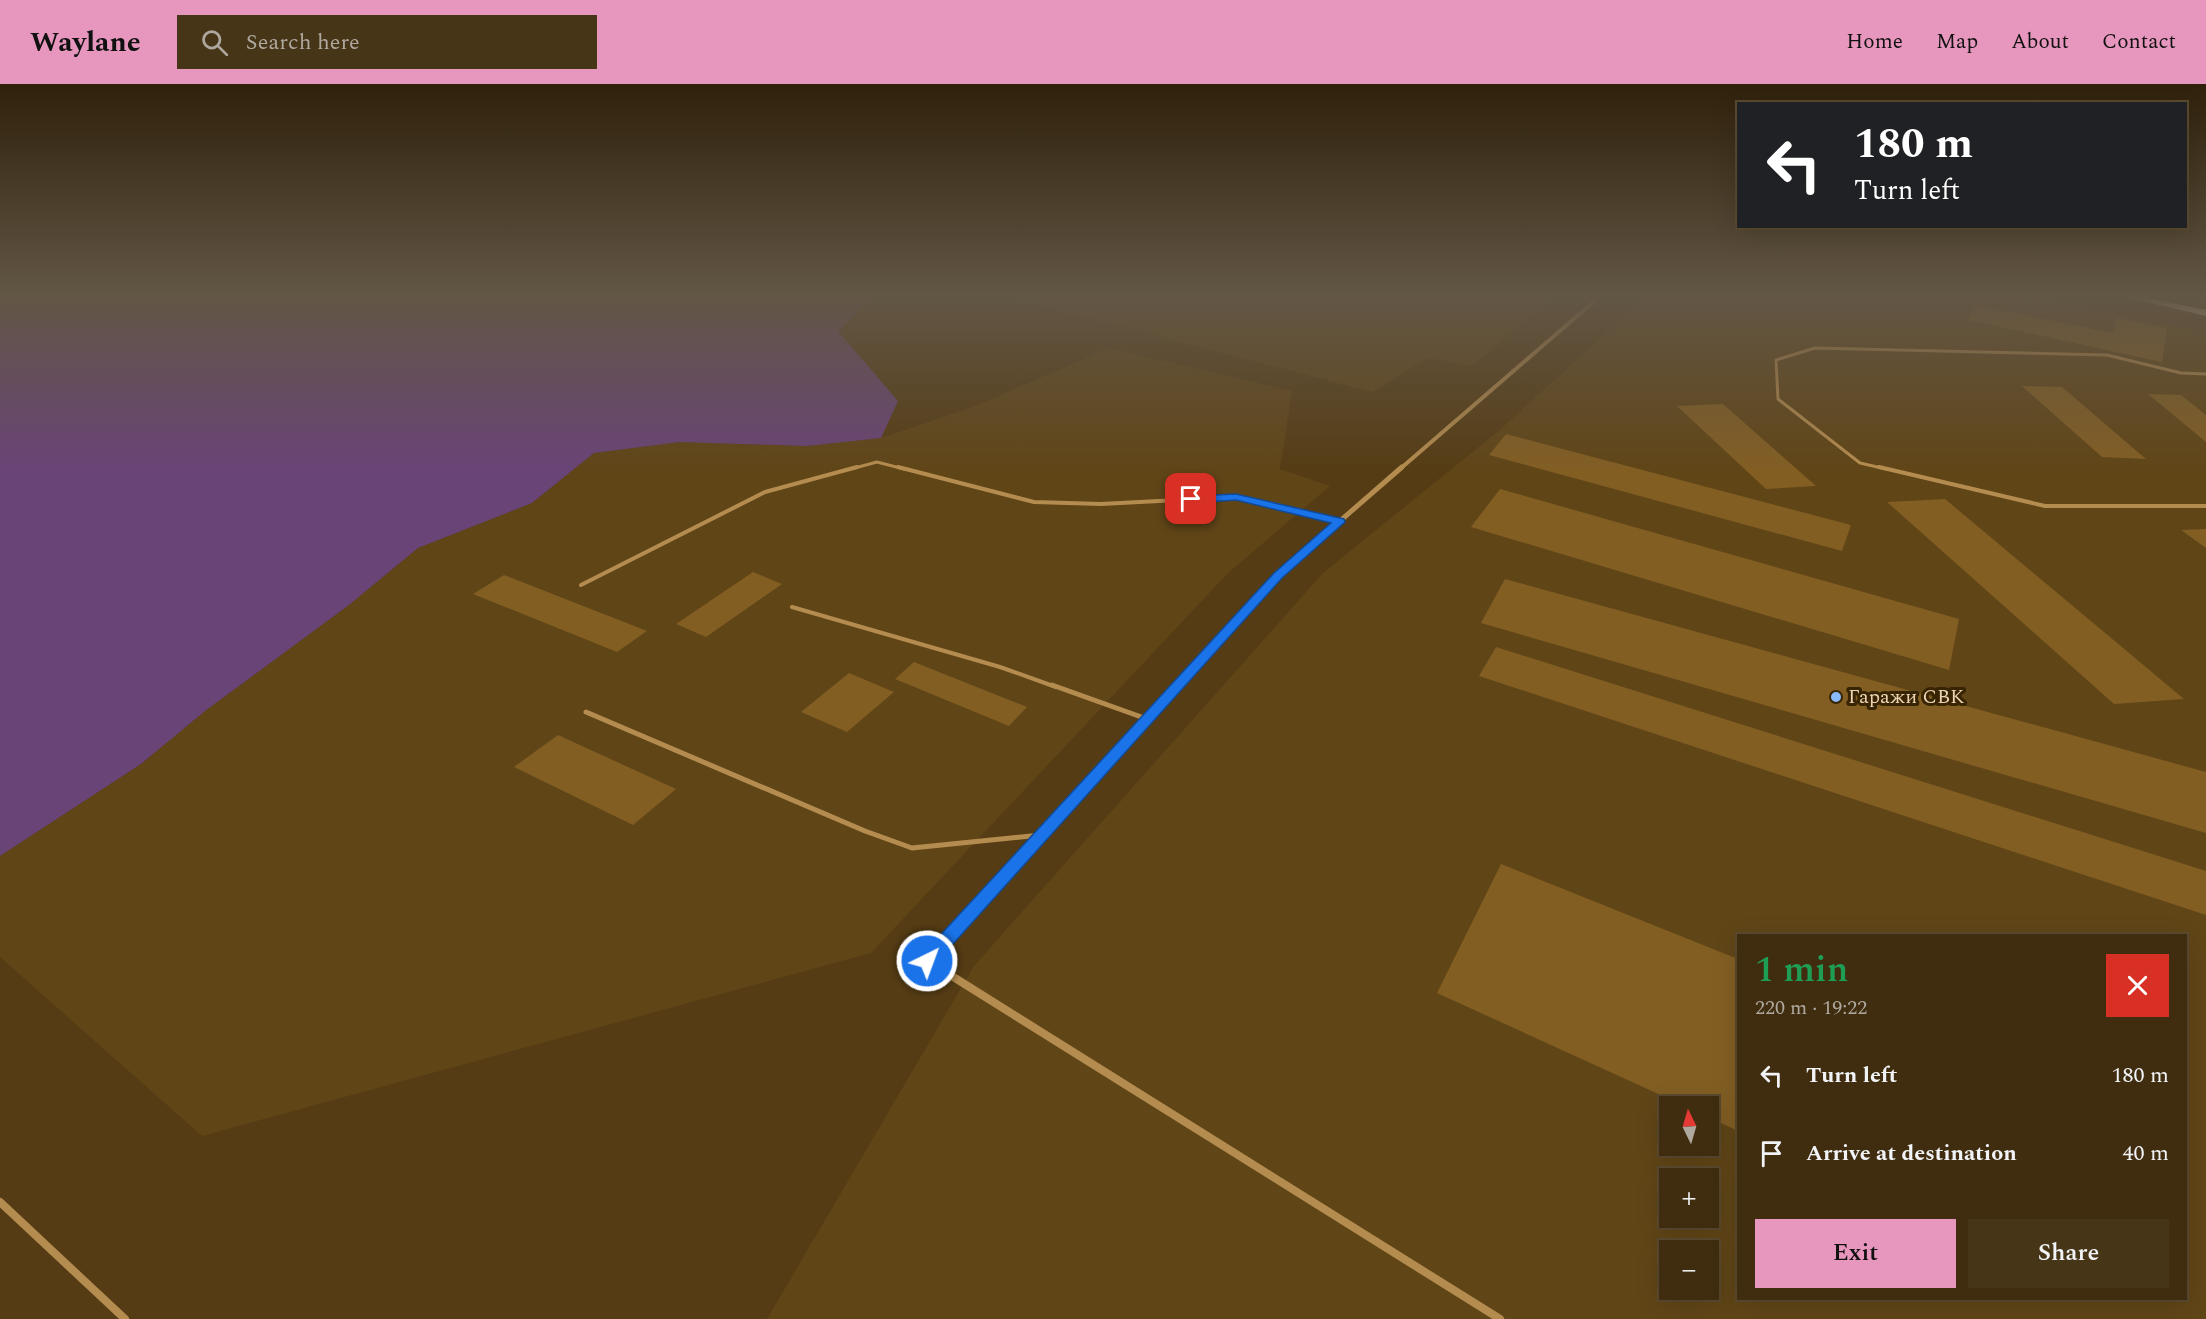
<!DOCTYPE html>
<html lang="en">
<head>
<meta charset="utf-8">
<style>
  body { margin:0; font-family:Spectral,serif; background:#473518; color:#f1f3f6; height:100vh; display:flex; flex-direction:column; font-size:22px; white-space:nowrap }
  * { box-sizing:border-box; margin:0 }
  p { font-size:20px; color:#aea89e }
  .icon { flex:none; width:33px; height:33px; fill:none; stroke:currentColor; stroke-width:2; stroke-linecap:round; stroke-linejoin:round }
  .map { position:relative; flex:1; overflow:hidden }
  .panel { position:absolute; left:1737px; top:850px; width:450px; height:366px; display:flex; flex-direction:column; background:#402d0f; border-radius:0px; box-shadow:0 6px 24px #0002,0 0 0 2px #59492f }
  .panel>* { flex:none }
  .hud { position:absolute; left:1737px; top:18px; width:450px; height:126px; border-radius:0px; box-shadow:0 6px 24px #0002,0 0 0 2px #59492f; background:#202124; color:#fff; overflow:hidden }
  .needle { width:39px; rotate:355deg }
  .fabs { position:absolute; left:1659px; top:1012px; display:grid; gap:12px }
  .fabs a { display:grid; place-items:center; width:60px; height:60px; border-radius:0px; background:#402d0f; box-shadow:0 6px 24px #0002,0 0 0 2px #59492f; font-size:30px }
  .pin { position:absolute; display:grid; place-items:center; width:51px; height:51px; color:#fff; margin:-26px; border-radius:12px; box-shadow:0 3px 9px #0006 }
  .me { position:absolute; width:66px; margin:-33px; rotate:42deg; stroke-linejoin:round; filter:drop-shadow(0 0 4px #0008) }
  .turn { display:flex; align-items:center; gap:21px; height:126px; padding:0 18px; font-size:27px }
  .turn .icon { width:78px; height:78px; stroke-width:2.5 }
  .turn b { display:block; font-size:42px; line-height:51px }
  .round { display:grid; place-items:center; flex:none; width:63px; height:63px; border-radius:0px; background:#473518 }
  .head { display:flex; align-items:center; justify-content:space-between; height:102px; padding:0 18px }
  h1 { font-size:36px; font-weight:600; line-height:45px; color:#1e9e55 }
  .primary-button { display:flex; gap:12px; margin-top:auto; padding:12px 18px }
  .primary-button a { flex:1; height:69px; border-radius:0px; background:#e797bd; color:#111; font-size:24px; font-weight:600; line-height:69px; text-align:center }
  .primary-button a+a { background:#473518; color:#f1f3f6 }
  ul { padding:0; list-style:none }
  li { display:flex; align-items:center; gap:18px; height:78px; padding:0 18px }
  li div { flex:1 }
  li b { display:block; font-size:22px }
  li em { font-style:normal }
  header { display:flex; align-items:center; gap:36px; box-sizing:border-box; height:84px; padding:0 30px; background:#e797bd; color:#111 }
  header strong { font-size:28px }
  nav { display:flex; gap:33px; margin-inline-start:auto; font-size:21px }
  .search { width:420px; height:54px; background:#473518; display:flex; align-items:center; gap:15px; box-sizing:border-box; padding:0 21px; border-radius:0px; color:#aea89e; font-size:22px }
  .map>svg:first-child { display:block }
</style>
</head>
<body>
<header>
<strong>Waylane</strong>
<div class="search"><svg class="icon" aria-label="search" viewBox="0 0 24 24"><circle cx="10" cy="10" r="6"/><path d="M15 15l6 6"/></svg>Search here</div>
<nav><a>Home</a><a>Map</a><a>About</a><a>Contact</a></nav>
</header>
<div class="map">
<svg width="2206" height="1235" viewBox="0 0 2206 1235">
  <rect width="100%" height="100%" fill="#553c14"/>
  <g fill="#604517" fill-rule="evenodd">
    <path d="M 1012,214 L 1553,214 L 1472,282 L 1428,274 L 1372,308 Z"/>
    <path d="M 1644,214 L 2030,214 L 2206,247 L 2206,1235 L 767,1235 L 974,882 L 1323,489 L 1502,344 ZM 1738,852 L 2186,852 L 2186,1215 L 1738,1215 ZM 1670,1023 L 1708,1023 L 1708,1062 L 1670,1062 ZM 1670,1095 L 1708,1095 L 1708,1134 L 1670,1134 ZM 1670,1167 L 1708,1167 L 1708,1206 L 1670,1206 Z"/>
    <path d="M 1109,264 L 1292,307 L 1280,385 L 1330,402 L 1228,489 L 871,869 L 202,1052 L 0,873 L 0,772 L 141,680 L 205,627 L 349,521 L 418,464 L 532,419 L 594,369 L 680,358 L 807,362 L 881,354 L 973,323 Z"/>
  </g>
  <path fill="#694477" d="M 0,214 L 872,214 L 838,247 L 898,317 L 881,354 L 807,362 L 680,358 L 594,369 L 532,419 L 418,464 L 349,521 L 205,627 L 141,680 L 0,772 Z"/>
  <g fill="#825e23">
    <path d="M 1975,221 L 2113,249 L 2117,234 L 2167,244 L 2162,278 L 1968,236 Z"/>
    <path d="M 2022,302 L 2062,303 L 2146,375 L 2102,373 Z"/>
    <path d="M 2148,310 L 2181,311 L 2206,331 L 2206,358 Z"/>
    <path d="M 1723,320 L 1816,402 L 1766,405 L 1677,322 Z"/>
    <path d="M 1506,350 L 1851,441 L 1842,467 L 1489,371 Z"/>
    <path d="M 1500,405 L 1959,535 L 1949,586 L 1471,443 Z"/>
    <path d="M 1945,415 L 2184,615 L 2114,620 L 1887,418 Z"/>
    <path d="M 2206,445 L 2206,464 L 2181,446 Z"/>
    <path d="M 753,488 L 782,500 L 706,553 L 676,540 Z"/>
    <path d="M 504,491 L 647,547 L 617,568 L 473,510 Z"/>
    <path d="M 1505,495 L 2206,688 L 2206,749 L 1481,539 Z"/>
    <path d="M 1496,563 L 2206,787 L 2206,831 L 1479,592 Z"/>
    <path d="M 914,578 L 1027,623 L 1009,642 L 895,595 Z"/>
    <path d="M 849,589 L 894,608 L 847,648 L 801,628 Z"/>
    <path d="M 558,651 L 676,705 L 633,741 L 514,683 Z"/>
    <path d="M 1501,780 L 1738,875 L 1738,1047 L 1708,1033 L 1708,1023 L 1687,1023 L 1437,909 Z"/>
  </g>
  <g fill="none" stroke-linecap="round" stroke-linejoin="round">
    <g stroke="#b58c4f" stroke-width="3">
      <path d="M 851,385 L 877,378 L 904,385"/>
      <path d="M 1886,385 L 1860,379 L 1778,315 L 1776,276 L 1815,264 L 2107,271 L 2181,289 L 2206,290"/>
    </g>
    <g stroke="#b58c4f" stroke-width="4">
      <path d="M 898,383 L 1034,418 L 1101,420 L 1236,413 L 1340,438"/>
      <path d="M 1879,383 L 2045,422 L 2206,422"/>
      <path d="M 581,501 L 765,408 L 857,383"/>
      <path d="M 792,523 L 1000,583 L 1056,603"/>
    </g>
    <g stroke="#b58c4f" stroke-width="5">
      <path d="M 1052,601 L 1147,635"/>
      <path d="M 586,628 L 865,747 L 912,764 L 1041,751"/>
    </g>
    <path stroke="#b58c4f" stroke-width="4" d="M 1400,385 L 1598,214"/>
    <path stroke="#b58c4f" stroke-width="5" d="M 1176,603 L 1278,491 L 1402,383"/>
    <path stroke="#b58c4f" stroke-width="7" d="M 933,881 L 927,877 L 1178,601"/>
    <g stroke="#b58c4f" stroke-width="8">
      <path d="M 931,879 L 1500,1235"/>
      <path d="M 0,1118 L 125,1235"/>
    </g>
    <path fill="#f4e4cd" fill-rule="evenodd" d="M 2130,214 L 2146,214 L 2206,226 L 2206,232 Z"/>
  </g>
  <linearGradient id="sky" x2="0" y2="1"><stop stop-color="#2f210b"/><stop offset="0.55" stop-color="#625645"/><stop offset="1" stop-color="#625645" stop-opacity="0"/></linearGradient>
  <rect width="2206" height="387" fill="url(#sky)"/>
  <path fill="#1a73e8" stroke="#114b97" stroke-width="1.5" d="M 1236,410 L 1344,435 L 1345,438 L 1282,494 L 934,881 L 927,883 L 921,881 L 919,877 L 921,872 L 1274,489 L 1331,439 L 1236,416 L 1191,419 L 1186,415 L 1191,412 Z"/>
  <circle fill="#8abafc" stroke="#372403" stroke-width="2" cx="1836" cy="613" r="6"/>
  <g text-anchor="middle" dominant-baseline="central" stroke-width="6" stroke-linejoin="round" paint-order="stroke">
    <g font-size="20" fill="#edd4b1" stroke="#372403" text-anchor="start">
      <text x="1848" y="613">Гаражи СВК</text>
    </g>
  </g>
</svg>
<div class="fabs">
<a><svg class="needle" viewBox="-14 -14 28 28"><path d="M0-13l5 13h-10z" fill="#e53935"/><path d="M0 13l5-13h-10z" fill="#aea89e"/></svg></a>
<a>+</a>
<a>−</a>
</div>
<div class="pin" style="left:1191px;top:415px;background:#d93025"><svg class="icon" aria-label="arrive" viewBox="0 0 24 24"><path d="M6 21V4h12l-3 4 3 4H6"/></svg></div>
<svg class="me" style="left:927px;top:877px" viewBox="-20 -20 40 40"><circle r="17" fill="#1a73e8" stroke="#fff" stroke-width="3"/><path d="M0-11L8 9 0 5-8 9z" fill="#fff"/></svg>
<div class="hud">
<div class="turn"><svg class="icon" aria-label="left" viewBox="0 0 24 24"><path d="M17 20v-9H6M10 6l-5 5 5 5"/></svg><div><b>180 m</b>Turn left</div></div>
</div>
<section class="panel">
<div class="head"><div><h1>1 min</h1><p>220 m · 19:22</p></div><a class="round" style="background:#d93025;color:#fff"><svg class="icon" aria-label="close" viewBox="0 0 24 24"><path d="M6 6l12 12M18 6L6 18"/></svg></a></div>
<ul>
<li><svg class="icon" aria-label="left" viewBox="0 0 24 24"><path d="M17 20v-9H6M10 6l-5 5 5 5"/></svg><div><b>Turn left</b></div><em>180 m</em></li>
<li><svg class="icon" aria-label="arrive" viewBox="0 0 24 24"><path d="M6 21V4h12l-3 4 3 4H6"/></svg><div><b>Arrive at destination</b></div><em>40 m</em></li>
</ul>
<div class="primary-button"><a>Exit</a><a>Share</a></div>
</section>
</div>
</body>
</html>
